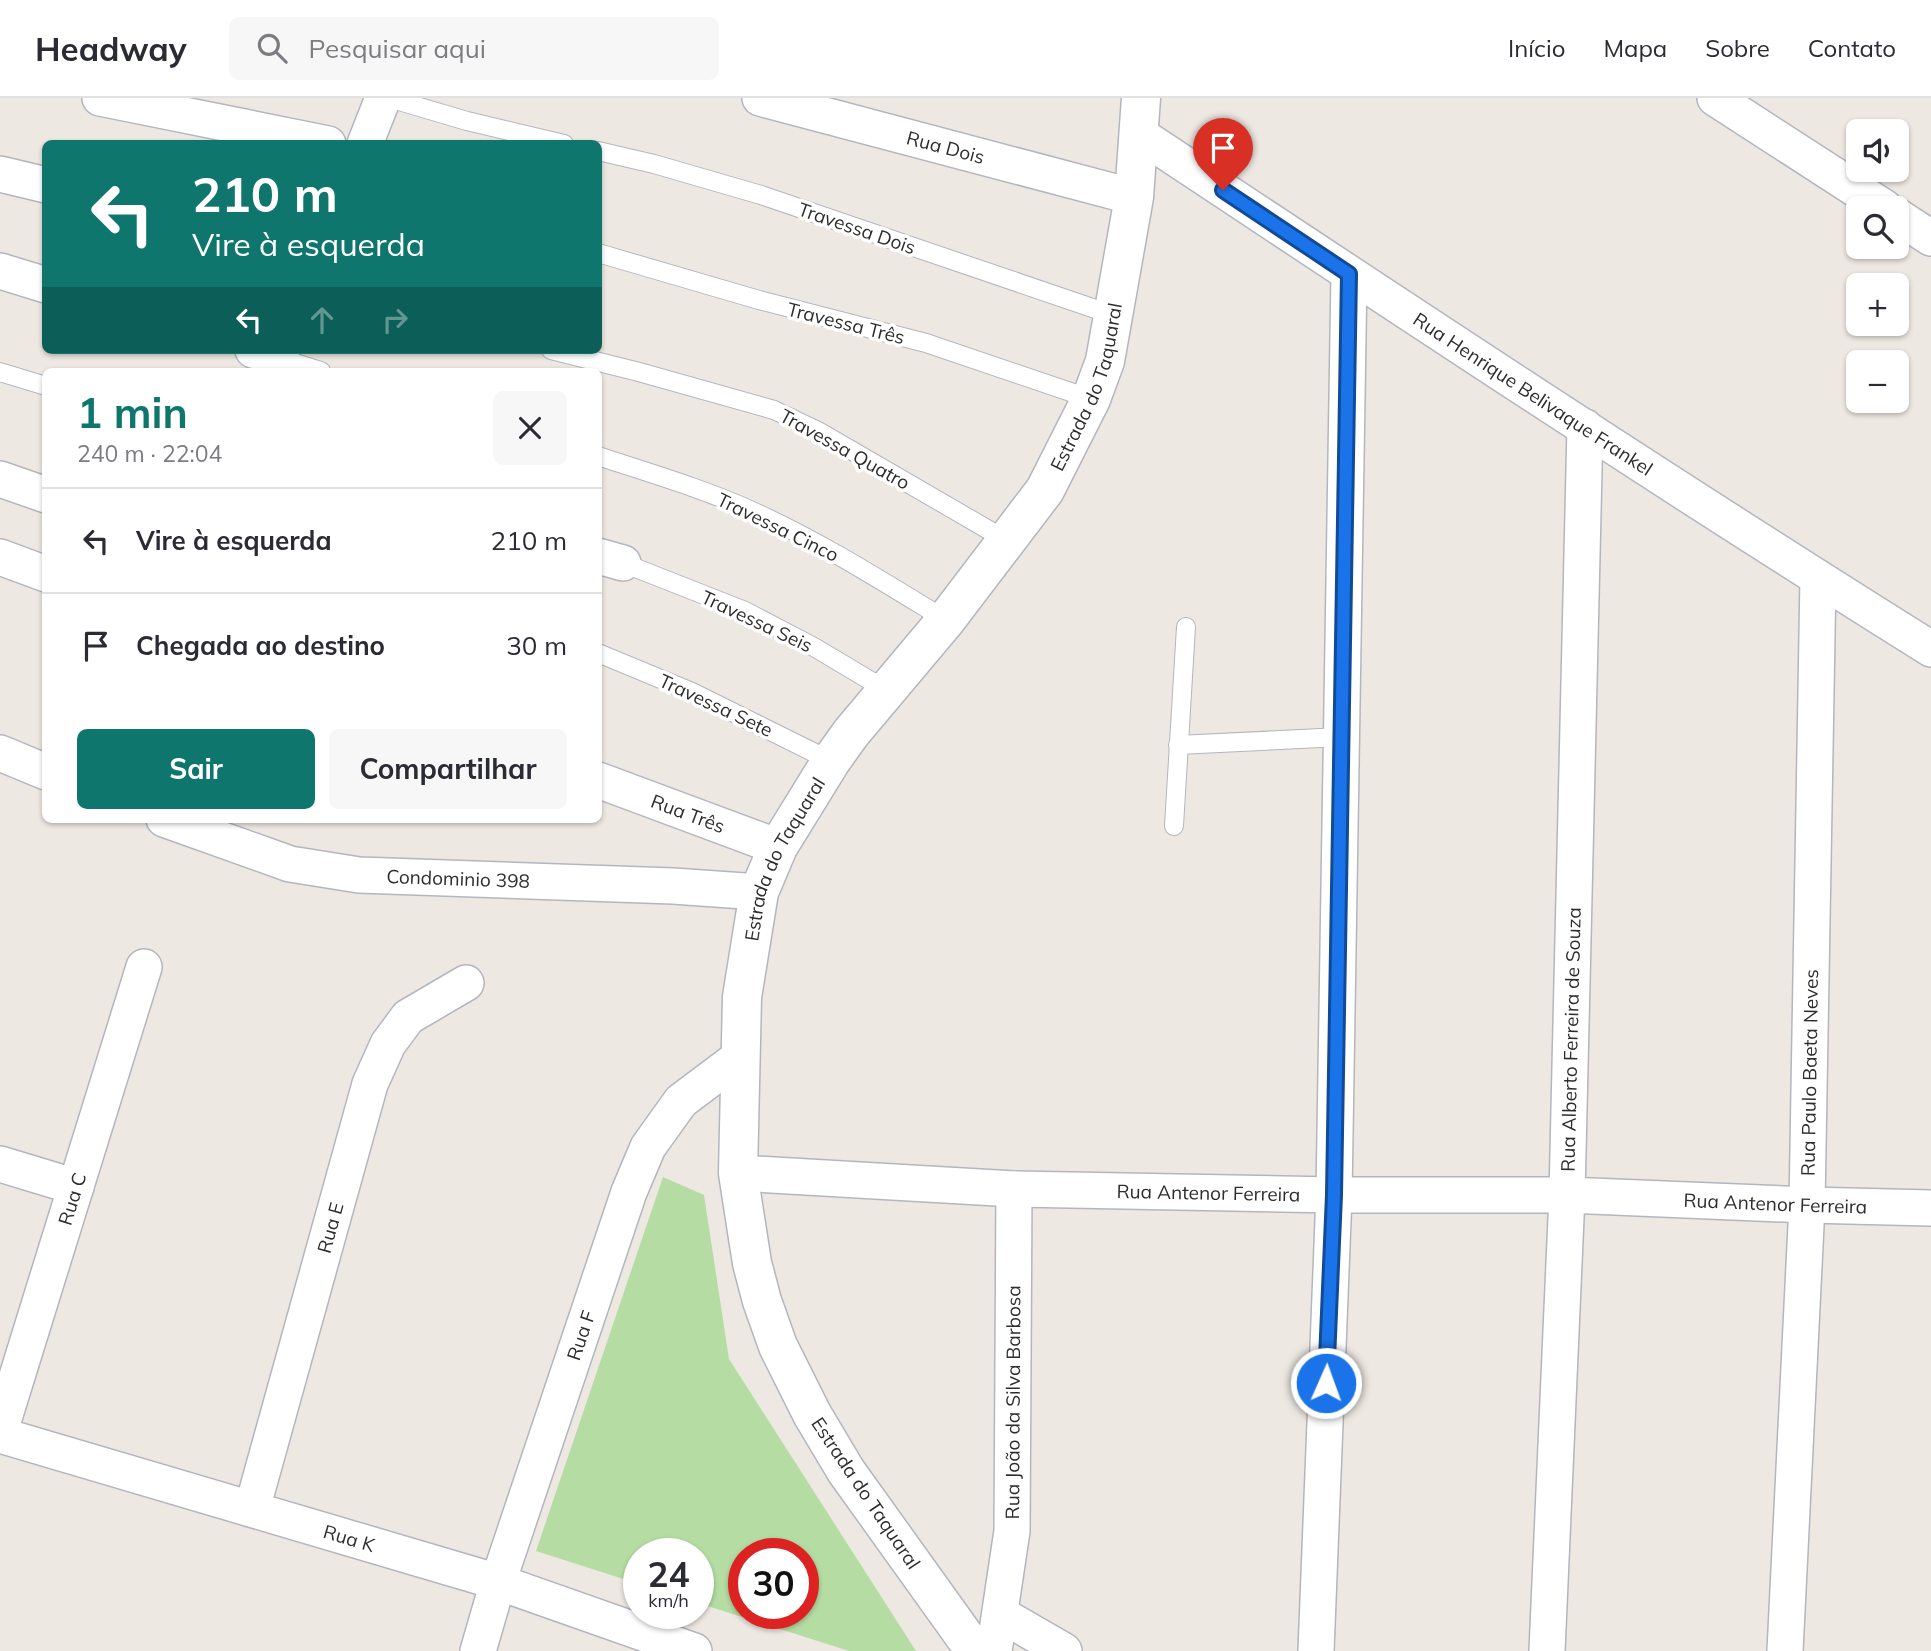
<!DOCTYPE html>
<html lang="pt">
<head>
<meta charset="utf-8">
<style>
  body { margin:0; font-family:Mulish,sans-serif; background:#f7f7f7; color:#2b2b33; height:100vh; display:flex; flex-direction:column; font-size:26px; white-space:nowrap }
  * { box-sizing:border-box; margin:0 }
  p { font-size:23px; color:#7c7c81 }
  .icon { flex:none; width:38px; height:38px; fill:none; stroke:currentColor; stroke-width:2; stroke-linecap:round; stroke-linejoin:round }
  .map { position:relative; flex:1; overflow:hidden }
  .details { position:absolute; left:42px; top:270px; width:560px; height:455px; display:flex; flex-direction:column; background:#fff; border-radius:10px; box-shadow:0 2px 5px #0004 }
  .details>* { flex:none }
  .guide { position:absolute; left:42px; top:42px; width:560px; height:214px; border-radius:10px; box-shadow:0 2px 5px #0004; background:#0f766e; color:#fff; overflow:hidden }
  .controls { position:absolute; left:1846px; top:21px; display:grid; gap:14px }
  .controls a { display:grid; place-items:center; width:63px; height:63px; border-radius:10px; background:#fff; box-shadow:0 2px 5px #0004; font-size:35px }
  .speed { position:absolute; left:623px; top:1440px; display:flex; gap:14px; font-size:35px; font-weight:700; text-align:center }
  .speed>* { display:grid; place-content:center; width:91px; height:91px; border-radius:50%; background:#fff; box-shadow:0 2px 5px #0004; line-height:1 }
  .speed small { font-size:18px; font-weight:400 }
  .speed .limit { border:10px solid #d22; background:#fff; color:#111 }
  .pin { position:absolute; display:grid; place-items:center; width:60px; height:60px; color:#fff; margin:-72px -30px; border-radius:50% 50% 50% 0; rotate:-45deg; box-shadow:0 0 7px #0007 }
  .pin .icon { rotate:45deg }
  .me { position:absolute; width:77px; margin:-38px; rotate:2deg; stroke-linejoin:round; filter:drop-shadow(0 0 5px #0008) }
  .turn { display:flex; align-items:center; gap:24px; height:147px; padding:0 35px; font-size:32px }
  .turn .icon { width:91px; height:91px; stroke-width:2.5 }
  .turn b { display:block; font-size:49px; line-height:60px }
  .lanes { display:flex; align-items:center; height:66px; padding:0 35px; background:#0003; justify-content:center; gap:35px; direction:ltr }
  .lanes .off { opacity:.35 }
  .round { display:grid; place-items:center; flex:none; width:74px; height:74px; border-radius:10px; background:#f7f7f7 }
  .overview { display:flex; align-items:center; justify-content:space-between; height:119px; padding:0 35px }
  h1 { font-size:42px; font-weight:700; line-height:52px; color:#0f766e }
  .button { display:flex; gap:14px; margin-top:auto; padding:14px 35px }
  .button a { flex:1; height:80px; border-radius:10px; background:#0f766e; color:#fff; font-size:28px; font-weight:700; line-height:80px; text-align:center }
  .button a+a { background:#f7f7f7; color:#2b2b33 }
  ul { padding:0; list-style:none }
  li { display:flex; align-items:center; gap:21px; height:105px; padding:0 35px; border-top:2px solid #e1e1e2 }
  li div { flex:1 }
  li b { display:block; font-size:26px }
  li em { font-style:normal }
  header { display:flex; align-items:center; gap:42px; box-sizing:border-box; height:98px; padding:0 35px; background:#fff; border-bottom:2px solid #e1e1e2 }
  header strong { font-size:33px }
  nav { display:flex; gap:38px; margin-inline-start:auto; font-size:24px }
  .search { width:490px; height:63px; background:#f7f7f7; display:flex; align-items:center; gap:18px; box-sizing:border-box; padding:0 24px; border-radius:10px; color:#7c7c81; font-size:26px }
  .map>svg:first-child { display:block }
</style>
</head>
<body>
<header>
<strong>Headway</strong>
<div class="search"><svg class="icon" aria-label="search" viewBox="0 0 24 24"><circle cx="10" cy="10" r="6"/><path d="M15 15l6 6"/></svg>Pesquisar aqui</div>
<nav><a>Início</a><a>Mapa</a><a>Sobre</a><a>Contato</a></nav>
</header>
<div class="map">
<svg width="1931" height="1553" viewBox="0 0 1931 1553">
  <rect width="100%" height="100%" fill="#ede8e1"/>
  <path fill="#b5dda3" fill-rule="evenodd" d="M 663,1079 L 704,1097 L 729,1261 L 916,1553 L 849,1553 L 698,1505 L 698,1456 L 639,1456 L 639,1486 L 536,1453 ZM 803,1456 L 803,1516 L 744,1516 L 744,1456 Z"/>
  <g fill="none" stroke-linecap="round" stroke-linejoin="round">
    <defs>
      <g id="service">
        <path d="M 389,0 L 467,23 L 564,46"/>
        <path d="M 598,53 L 654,66 L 761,97 L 1113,217"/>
        <path d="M 598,155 L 759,202 L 926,245 L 1091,301"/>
        <path d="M 551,252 L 639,274 L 774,312 L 818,333 L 1006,442"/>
        <path d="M 282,261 L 321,273"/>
        <path d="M 0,274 L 46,288"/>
        <path d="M 598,358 C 649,375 701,390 750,412 C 819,443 882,483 946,522"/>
        <path d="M 623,465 L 745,513 L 814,549 L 886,592"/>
        <path d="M 598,555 L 692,594 L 831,663"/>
        <path d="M 1178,647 L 1341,639"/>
        <path d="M 1174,728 L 1186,529"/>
      </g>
      <g id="minor">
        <path d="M 100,0 L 328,46"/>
        <path id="s1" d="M 760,0 L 1134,99"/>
        <path d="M 1715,0 L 1885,110"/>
        <path id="s2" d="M 1139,36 C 1401,210 1664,384 1931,551"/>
        <path d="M 365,46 L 383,0"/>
        <path d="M 0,76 L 46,87"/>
        <path d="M 1897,118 L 1931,140"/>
        <path d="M 0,173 L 46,187"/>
        <path d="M 253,252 L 282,261"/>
        <path d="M 0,381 L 46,397"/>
        <path d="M 598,458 L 623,465"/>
        <path d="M 0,459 L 46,476"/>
        <path d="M 0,655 L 46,674"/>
        <path id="s3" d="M 598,682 L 778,749"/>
        <path id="s4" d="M 164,721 L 290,766 L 359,777 L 673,788 L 759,794"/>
        <path d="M 0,1066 L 76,1089"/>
        <path id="s5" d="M 738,1075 L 1014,1091 L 1334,1097 L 1567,1097 L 1807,1107 L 1931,1110"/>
        <path id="s6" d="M 0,1333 L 144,869"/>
        <path id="s7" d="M 0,1337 L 498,1484 L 694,1553"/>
        <path id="s8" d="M 252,1411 L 370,986 L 388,946 L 408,919 L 466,885"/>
        <path d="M 1000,1516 L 1064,1553"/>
        <path id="s9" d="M 478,1553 L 498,1484 L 629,1094 L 648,1049 L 681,1003 L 741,958"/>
        <path id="s10" d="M 994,1553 L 1012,1433 L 1014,1091"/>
        <path d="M 1316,1553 L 1334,1097 L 1349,176"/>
        <path id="s11" d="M 1547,1553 L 1567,1097 L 1585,329"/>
        <path id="s12" d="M 1785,1553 L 1807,1107 L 1818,480"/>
      </g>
      <g id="tertiary">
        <path id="s13" d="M 975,1553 L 846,1373 L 812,1316 L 778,1248 L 762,1203 L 752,1165 L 738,1075 L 742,899 L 759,794 L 778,749 L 831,663 L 851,635 L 946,522 L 1045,392 L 1091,301 L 1105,263 L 1134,99 L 1141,0"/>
      </g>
    </defs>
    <use href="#service" stroke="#b4b6bf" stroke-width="20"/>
    <use href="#minor" stroke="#b4b6bf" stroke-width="38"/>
    <use href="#tertiary" stroke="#b4b6bf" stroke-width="41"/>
    <use href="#service" stroke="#fff" stroke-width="18"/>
    <use href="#minor" stroke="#fff" stroke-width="35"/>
    <use href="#tertiary" stroke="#fff" stroke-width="38"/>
  </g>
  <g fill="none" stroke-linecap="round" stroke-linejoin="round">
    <defs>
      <path id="route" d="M 1223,92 L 1349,176 L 1334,1097 L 1326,1285"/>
    </defs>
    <use href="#route" stroke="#114b97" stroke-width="18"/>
    <use href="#route" stroke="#1a73e8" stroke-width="12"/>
  </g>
  <g text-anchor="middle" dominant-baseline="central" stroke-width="7" stroke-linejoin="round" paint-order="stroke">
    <g font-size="19" fill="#2d2d2d" stroke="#fff">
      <text stroke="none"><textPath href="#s1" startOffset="192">Rua Dois</textPath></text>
      <text transform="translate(857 130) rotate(19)">Travessa Dois</text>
      <text transform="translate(846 225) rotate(14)">Travessa Três</text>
      <text stroke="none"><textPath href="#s13" startOffset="1432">Estrada do Taquaral</textPath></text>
      <text stroke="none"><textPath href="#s2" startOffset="472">Rua Henrique Belivaque Frankel</textPath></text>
      <text transform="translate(845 351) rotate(29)">Travessa Quatro</text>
      <text transform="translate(778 429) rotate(26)">Travessa Cinco</text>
      <text transform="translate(757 523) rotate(25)">Travessa Seis</text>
      <text transform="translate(716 607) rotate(25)">Travessa Sete</text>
      <text stroke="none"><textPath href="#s3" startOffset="96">Rua Três</textPath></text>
      <text stroke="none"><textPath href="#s13" startOffset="864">Estrada do Taquaral</textPath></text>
      <text stroke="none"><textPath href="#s4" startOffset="303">Condominio 398</textPath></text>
      <text stroke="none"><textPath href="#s11" startOffset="612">Rua Alberto Ferreira de Souza</textPath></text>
      <text stroke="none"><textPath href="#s12" startOffset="579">Rua Paulo Baeta Neves</textPath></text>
      <text stroke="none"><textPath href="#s5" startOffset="471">Rua Antenor Ferreira</textPath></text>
      <text stroke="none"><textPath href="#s6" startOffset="243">Rua C</textPath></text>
      <text stroke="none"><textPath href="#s5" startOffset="1038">Rua Antenor Ferreira</textPath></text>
      <text stroke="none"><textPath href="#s8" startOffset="292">Rua E</textPath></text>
      <text stroke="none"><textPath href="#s9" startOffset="332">Rua F</textPath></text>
      <text stroke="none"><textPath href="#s10" startOffset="250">Rua João da Silva Barbosa</textPath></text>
      <text transform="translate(866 1395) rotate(56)">Estrada do Taquaral</text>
      <text stroke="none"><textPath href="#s7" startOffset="364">Rua K</textPath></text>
    </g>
  </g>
</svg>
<div class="controls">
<a><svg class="icon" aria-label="sound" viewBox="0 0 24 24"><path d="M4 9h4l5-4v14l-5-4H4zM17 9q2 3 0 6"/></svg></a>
<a><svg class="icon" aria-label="search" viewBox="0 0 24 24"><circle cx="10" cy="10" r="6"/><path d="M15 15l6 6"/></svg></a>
<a>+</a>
<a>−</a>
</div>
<div class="speed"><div>24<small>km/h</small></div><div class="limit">30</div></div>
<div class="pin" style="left:1223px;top:92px;background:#d93025"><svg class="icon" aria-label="arrive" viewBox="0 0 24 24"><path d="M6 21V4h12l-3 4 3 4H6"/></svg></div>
<svg class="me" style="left:1326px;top:1285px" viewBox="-20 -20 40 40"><circle r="17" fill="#1a73e8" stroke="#fff" stroke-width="3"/><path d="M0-11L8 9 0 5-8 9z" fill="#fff"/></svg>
<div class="guide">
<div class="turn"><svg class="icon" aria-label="left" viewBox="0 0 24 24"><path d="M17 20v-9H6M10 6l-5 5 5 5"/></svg><div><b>210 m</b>Vire à esquerda</div></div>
<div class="lanes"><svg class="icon" aria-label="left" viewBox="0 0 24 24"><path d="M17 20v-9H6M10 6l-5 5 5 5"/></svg><svg class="icon off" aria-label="ahead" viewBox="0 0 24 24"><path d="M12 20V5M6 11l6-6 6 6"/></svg><svg class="icon off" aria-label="right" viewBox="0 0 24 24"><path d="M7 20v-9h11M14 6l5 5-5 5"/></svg></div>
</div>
<section class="details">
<div class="overview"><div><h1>1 min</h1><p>240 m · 22:04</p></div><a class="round"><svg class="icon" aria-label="close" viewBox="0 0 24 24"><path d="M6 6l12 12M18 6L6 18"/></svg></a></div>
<ul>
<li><svg class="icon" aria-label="left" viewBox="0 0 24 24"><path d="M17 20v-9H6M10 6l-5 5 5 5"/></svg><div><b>Vire à esquerda</b></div><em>210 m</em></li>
<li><svg class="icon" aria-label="arrive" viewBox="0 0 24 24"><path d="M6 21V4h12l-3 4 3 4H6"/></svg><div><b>Chegada ao destino</b></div><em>30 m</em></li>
</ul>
<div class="button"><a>Sair</a><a>Compartilhar</a></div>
</section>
</div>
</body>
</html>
